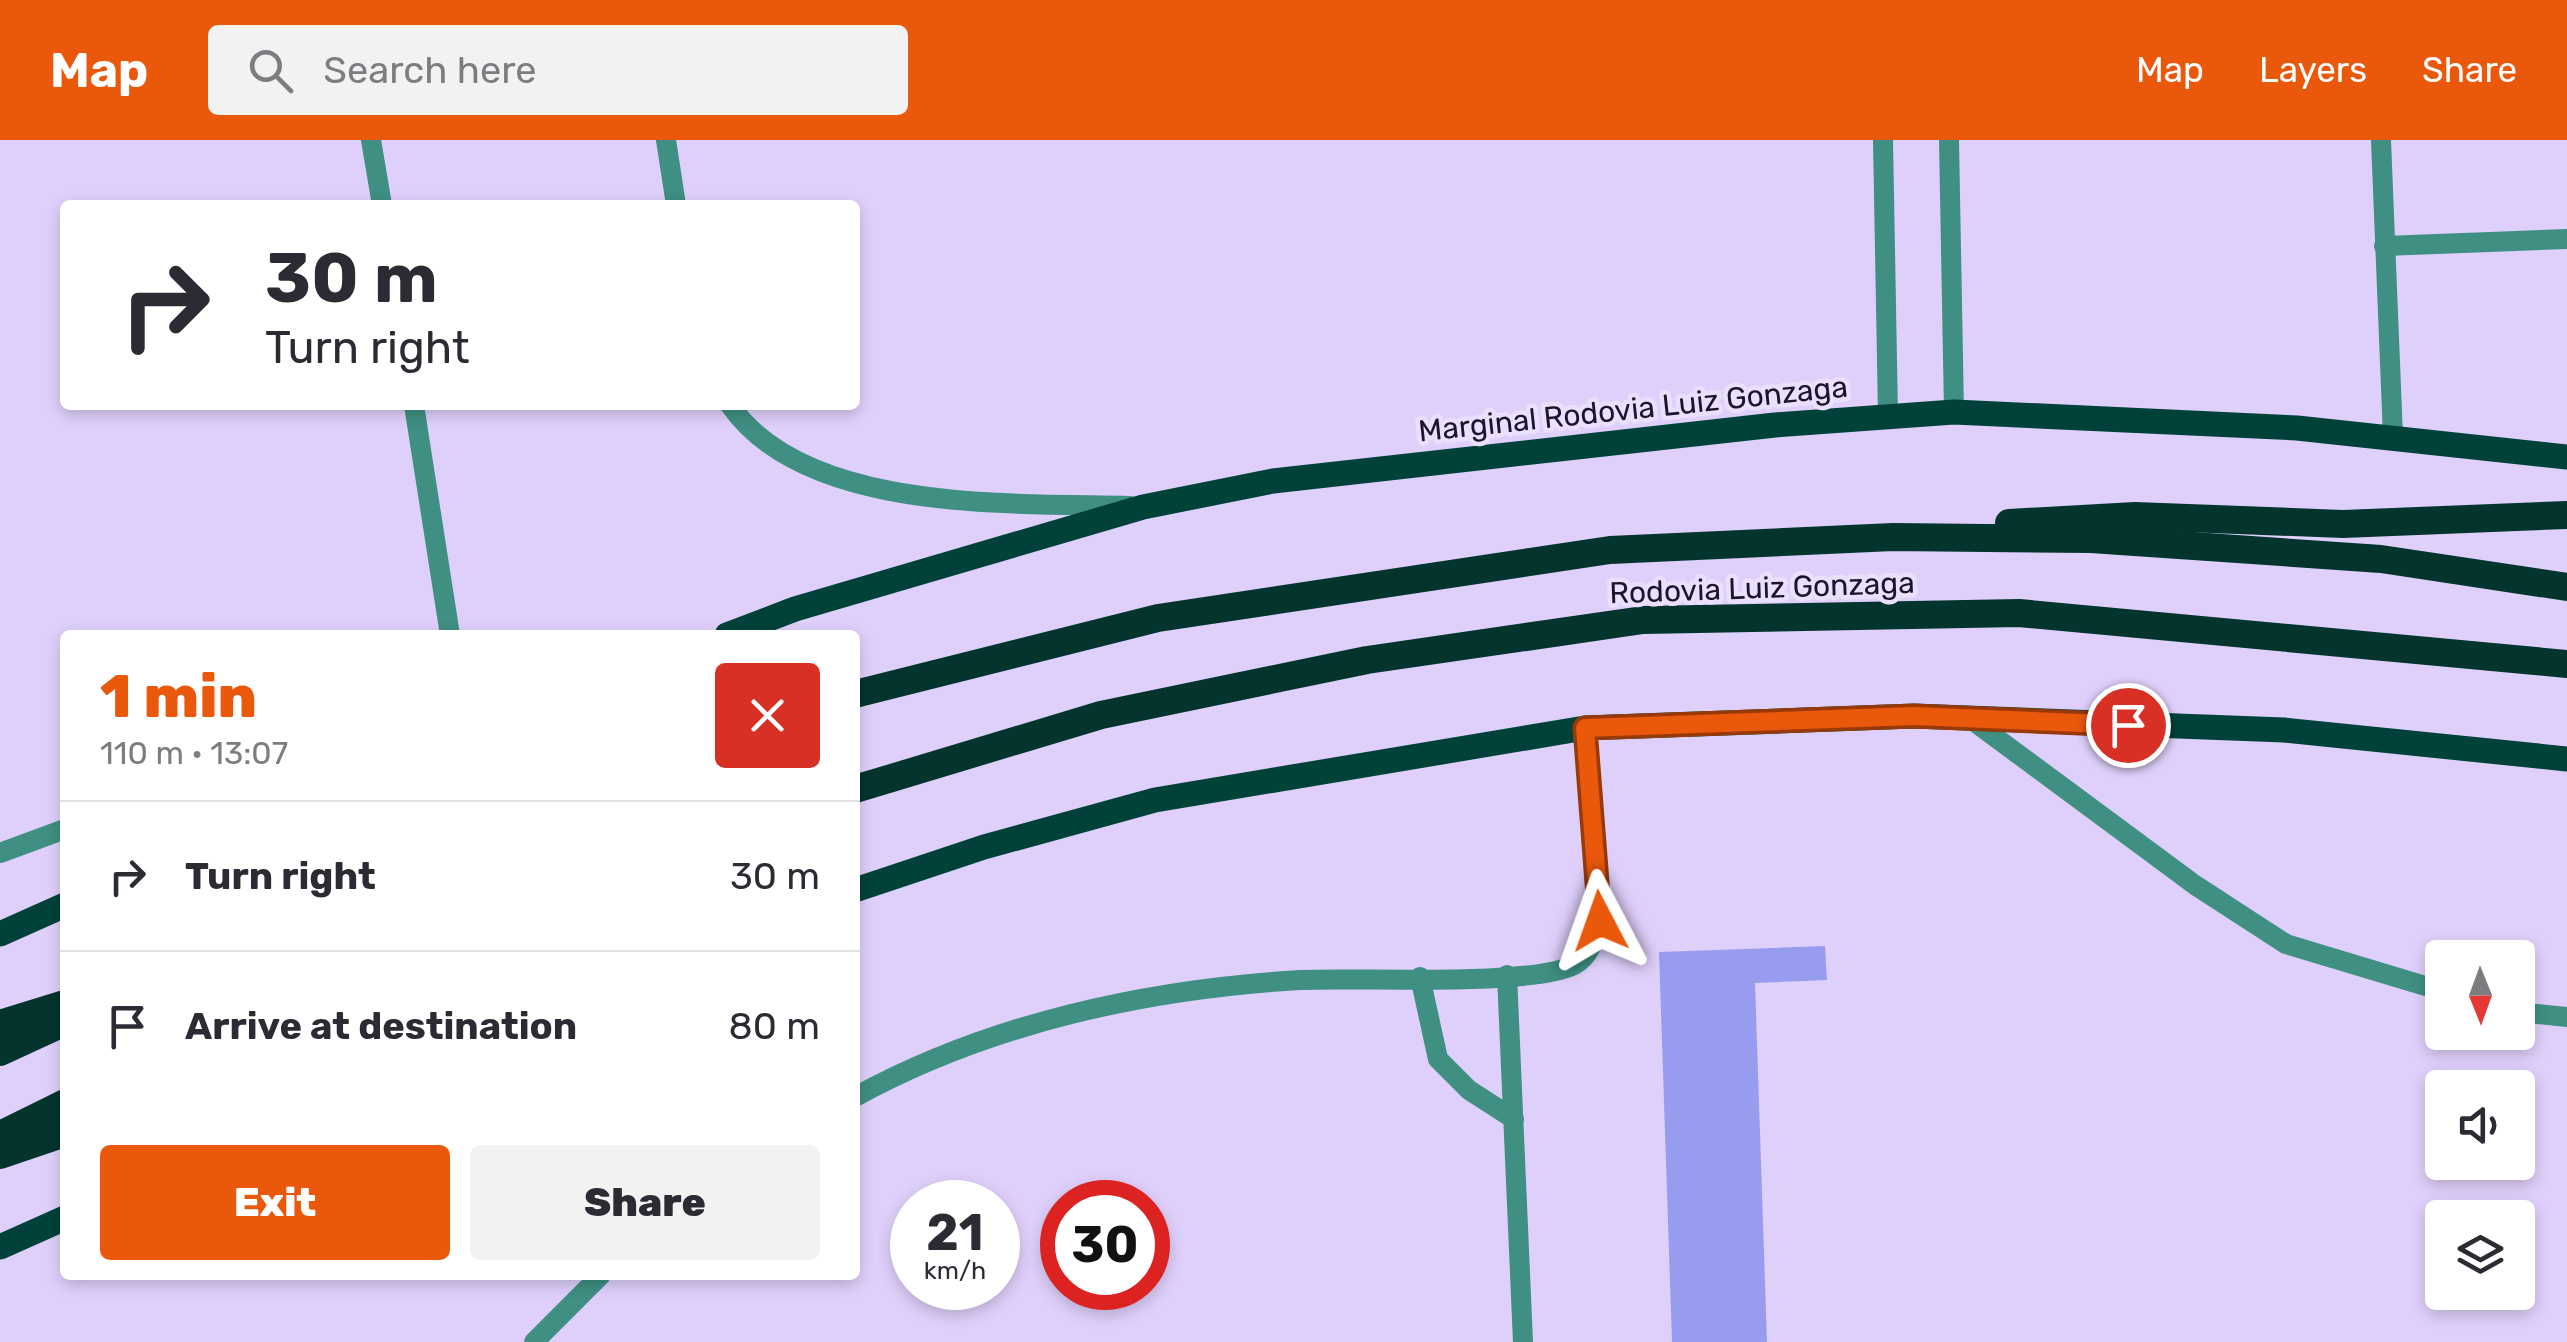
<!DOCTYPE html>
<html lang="en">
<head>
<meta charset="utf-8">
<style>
  body { margin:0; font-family:Rubik,sans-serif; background:#f2f2f3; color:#2b2b33; height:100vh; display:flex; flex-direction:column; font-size:38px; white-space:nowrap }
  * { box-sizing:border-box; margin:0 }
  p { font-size:32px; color:#7c7c81 }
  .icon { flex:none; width:55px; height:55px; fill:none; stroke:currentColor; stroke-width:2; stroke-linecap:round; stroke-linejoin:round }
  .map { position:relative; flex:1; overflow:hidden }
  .details { position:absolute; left:60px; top:490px; width:800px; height:650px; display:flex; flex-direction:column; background:#fff; border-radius:10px; box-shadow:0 5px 15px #0003 }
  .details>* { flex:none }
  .banner { position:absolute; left:60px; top:60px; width:800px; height:210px; border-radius:10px; box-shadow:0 5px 15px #0003; background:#fff; color:#2b2b33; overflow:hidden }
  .needle { width:65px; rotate:179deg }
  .controls { position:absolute; left:2425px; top:800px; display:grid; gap:20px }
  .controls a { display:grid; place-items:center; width:110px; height:110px; border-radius:10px; background:#fff; box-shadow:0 5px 15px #0003; font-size:50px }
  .speed { position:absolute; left:890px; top:1040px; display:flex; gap:20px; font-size:50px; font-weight:700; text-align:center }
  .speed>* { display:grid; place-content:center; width:130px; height:130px; border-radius:50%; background:#fff; box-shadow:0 5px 15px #0003; line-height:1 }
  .speed small { font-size:25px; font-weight:400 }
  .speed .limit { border:15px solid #d22; background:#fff; color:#111 }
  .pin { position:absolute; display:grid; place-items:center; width:85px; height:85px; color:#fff; margin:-42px; border:5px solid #fff; border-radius:50%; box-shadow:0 2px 10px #0007 }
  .me { position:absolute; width:110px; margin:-55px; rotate:356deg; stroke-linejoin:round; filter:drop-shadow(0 0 8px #0008) }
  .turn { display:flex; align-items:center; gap:35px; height:210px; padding:0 40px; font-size:45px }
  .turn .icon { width:130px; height:130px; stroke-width:2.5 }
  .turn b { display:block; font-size:70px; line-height:85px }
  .round { display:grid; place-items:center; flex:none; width:105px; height:105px; border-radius:10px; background:#f2f2f3 }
  .headline { display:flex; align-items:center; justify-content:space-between; height:170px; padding:0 40px }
  h1 { font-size:60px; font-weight:800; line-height:75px; color:#ea580c }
  .primary-button { display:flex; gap:20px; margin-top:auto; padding:20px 40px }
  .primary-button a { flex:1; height:115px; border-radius:10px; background:#ea580c; color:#fff; font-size:40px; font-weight:800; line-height:115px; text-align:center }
  .primary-button a+a { background:#f2f2f3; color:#2b2b33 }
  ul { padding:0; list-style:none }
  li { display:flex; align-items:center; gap:30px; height:150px; padding:0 40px; border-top:2px solid #e1e1e2 }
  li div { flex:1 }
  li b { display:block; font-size:38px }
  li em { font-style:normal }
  header { display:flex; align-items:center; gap:60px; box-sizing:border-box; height:140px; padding:0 50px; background:#ea580c; color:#fff }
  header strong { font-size:48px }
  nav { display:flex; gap:55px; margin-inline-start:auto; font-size:35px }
  .search { width:700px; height:90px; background:#f2f2f3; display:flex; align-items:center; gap:25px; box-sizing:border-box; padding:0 35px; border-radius:10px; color:#7c7c81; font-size:38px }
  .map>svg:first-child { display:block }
</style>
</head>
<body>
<header>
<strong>Map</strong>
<div class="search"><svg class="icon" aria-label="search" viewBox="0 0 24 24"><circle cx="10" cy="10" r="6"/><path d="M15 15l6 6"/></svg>Search here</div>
<nav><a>Map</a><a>Layers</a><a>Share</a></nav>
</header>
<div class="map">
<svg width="2567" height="1202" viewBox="0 0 2567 1202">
  <rect width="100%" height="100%" fill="#dfd0fb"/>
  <path fill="#989cef" d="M 1825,806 L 1827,840 L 1755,843 L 1767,1202 L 1672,1202 L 1659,812 Z"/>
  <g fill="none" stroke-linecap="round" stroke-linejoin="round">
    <g stroke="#3f8f82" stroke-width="20">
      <path d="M 1972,580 L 2195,745 L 2286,804 L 2442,851"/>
      <path d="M 2518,872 L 2567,877"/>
    </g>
    <g stroke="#3f8f82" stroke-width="20">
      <path d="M 371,0 L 382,65"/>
      <path d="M 666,0 L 676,65"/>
      <path d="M 1883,0 L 1888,276"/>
      <path d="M 1949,0 L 1954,272"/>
      <path d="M 2381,0 L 2393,297"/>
      <path d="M 2384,106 L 2567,99"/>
      <path d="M 414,265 L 450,495"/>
      <path d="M 730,265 C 805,373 1011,363 1130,366"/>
      <path d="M 0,713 L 65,689"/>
      <path d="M 1507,835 L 1523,1202"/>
      <path d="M 1420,837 L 1438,919 L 1469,950 L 1514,979"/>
      <path d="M 855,957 C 990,883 1147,849 1300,840 C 1359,837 1529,847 1574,825 C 1590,817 1595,797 1600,781 L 1585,588"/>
      <path d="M 534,1202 L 601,1135"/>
    </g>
    <g stroke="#00423a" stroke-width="25">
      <path d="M 727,495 L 795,469 L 1143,367 L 1273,341 L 1775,285 L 1954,272 L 2297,288 L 2567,317"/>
      <path d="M 855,750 L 984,707 L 1155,660 L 1585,588 L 1914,576 L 2284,590 L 2567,619"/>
      <path d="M 0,794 L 65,765"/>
      <path d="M 0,1107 L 65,1078"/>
    </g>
    <g stroke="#04342e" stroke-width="28">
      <path d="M 2009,383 L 2135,376 L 2343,384 L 2567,375"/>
      <path d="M 855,554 L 1158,478 L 1610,410 L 1893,397 L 2091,399 L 2381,419 L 2567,447"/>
      <path d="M 855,649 L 1101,575 L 1367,520 L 1643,480 L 2019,473 L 2567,524"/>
      <path d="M 0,884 L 65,864"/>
      <path d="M 0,912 L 65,882"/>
      <path d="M 0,995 L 65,963"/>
      <path d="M 0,1015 L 65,993"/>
    </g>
  </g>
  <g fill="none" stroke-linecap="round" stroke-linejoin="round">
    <defs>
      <path id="route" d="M 1600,781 L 1585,588 L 1914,576 L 2128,585"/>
    </defs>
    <use href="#route" stroke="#983908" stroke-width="25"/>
    <use href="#route" stroke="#ea580c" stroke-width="18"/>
  </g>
  <g text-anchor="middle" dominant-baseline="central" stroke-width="9" stroke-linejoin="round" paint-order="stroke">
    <g font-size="30" fill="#1d132c" stroke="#eae0fd">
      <text transform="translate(1633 269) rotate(-6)">Marginal Rodovia Luiz Gonzaga</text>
      <text transform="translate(1762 448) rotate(-2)">Rodovia Luiz Gonzaga</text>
    </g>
  </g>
</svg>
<div class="controls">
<a><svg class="needle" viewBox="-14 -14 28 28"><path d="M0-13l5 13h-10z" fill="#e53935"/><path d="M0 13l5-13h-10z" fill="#7c7c81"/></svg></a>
<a><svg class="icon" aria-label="sound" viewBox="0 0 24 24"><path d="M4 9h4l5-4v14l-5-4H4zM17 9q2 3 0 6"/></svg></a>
<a><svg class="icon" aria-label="layers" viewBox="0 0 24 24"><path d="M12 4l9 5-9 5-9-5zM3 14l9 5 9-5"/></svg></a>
</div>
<div class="speed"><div>21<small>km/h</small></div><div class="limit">30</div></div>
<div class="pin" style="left:2128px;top:585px;background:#d93025"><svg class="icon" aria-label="arrive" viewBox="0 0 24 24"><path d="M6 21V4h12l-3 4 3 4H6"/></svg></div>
<svg class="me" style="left:1600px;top:781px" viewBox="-20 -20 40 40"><path d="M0-17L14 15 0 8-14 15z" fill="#ea580c" stroke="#fff" stroke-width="4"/></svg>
<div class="banner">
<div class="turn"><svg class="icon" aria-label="right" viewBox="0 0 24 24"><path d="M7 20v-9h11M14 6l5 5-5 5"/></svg><div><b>30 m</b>Turn right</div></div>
</div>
<section class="details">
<div class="headline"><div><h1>1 min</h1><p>110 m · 13:07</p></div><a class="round" style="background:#d93025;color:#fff"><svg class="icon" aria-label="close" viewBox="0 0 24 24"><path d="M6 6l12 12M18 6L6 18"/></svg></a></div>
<ul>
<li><svg class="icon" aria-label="right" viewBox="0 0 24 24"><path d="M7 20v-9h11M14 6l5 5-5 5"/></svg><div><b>Turn right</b></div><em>30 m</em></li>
<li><svg class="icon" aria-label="arrive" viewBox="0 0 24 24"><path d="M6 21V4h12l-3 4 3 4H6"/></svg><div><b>Arrive at destination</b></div><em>80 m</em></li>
</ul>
<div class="primary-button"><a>Exit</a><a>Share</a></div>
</section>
</div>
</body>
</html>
